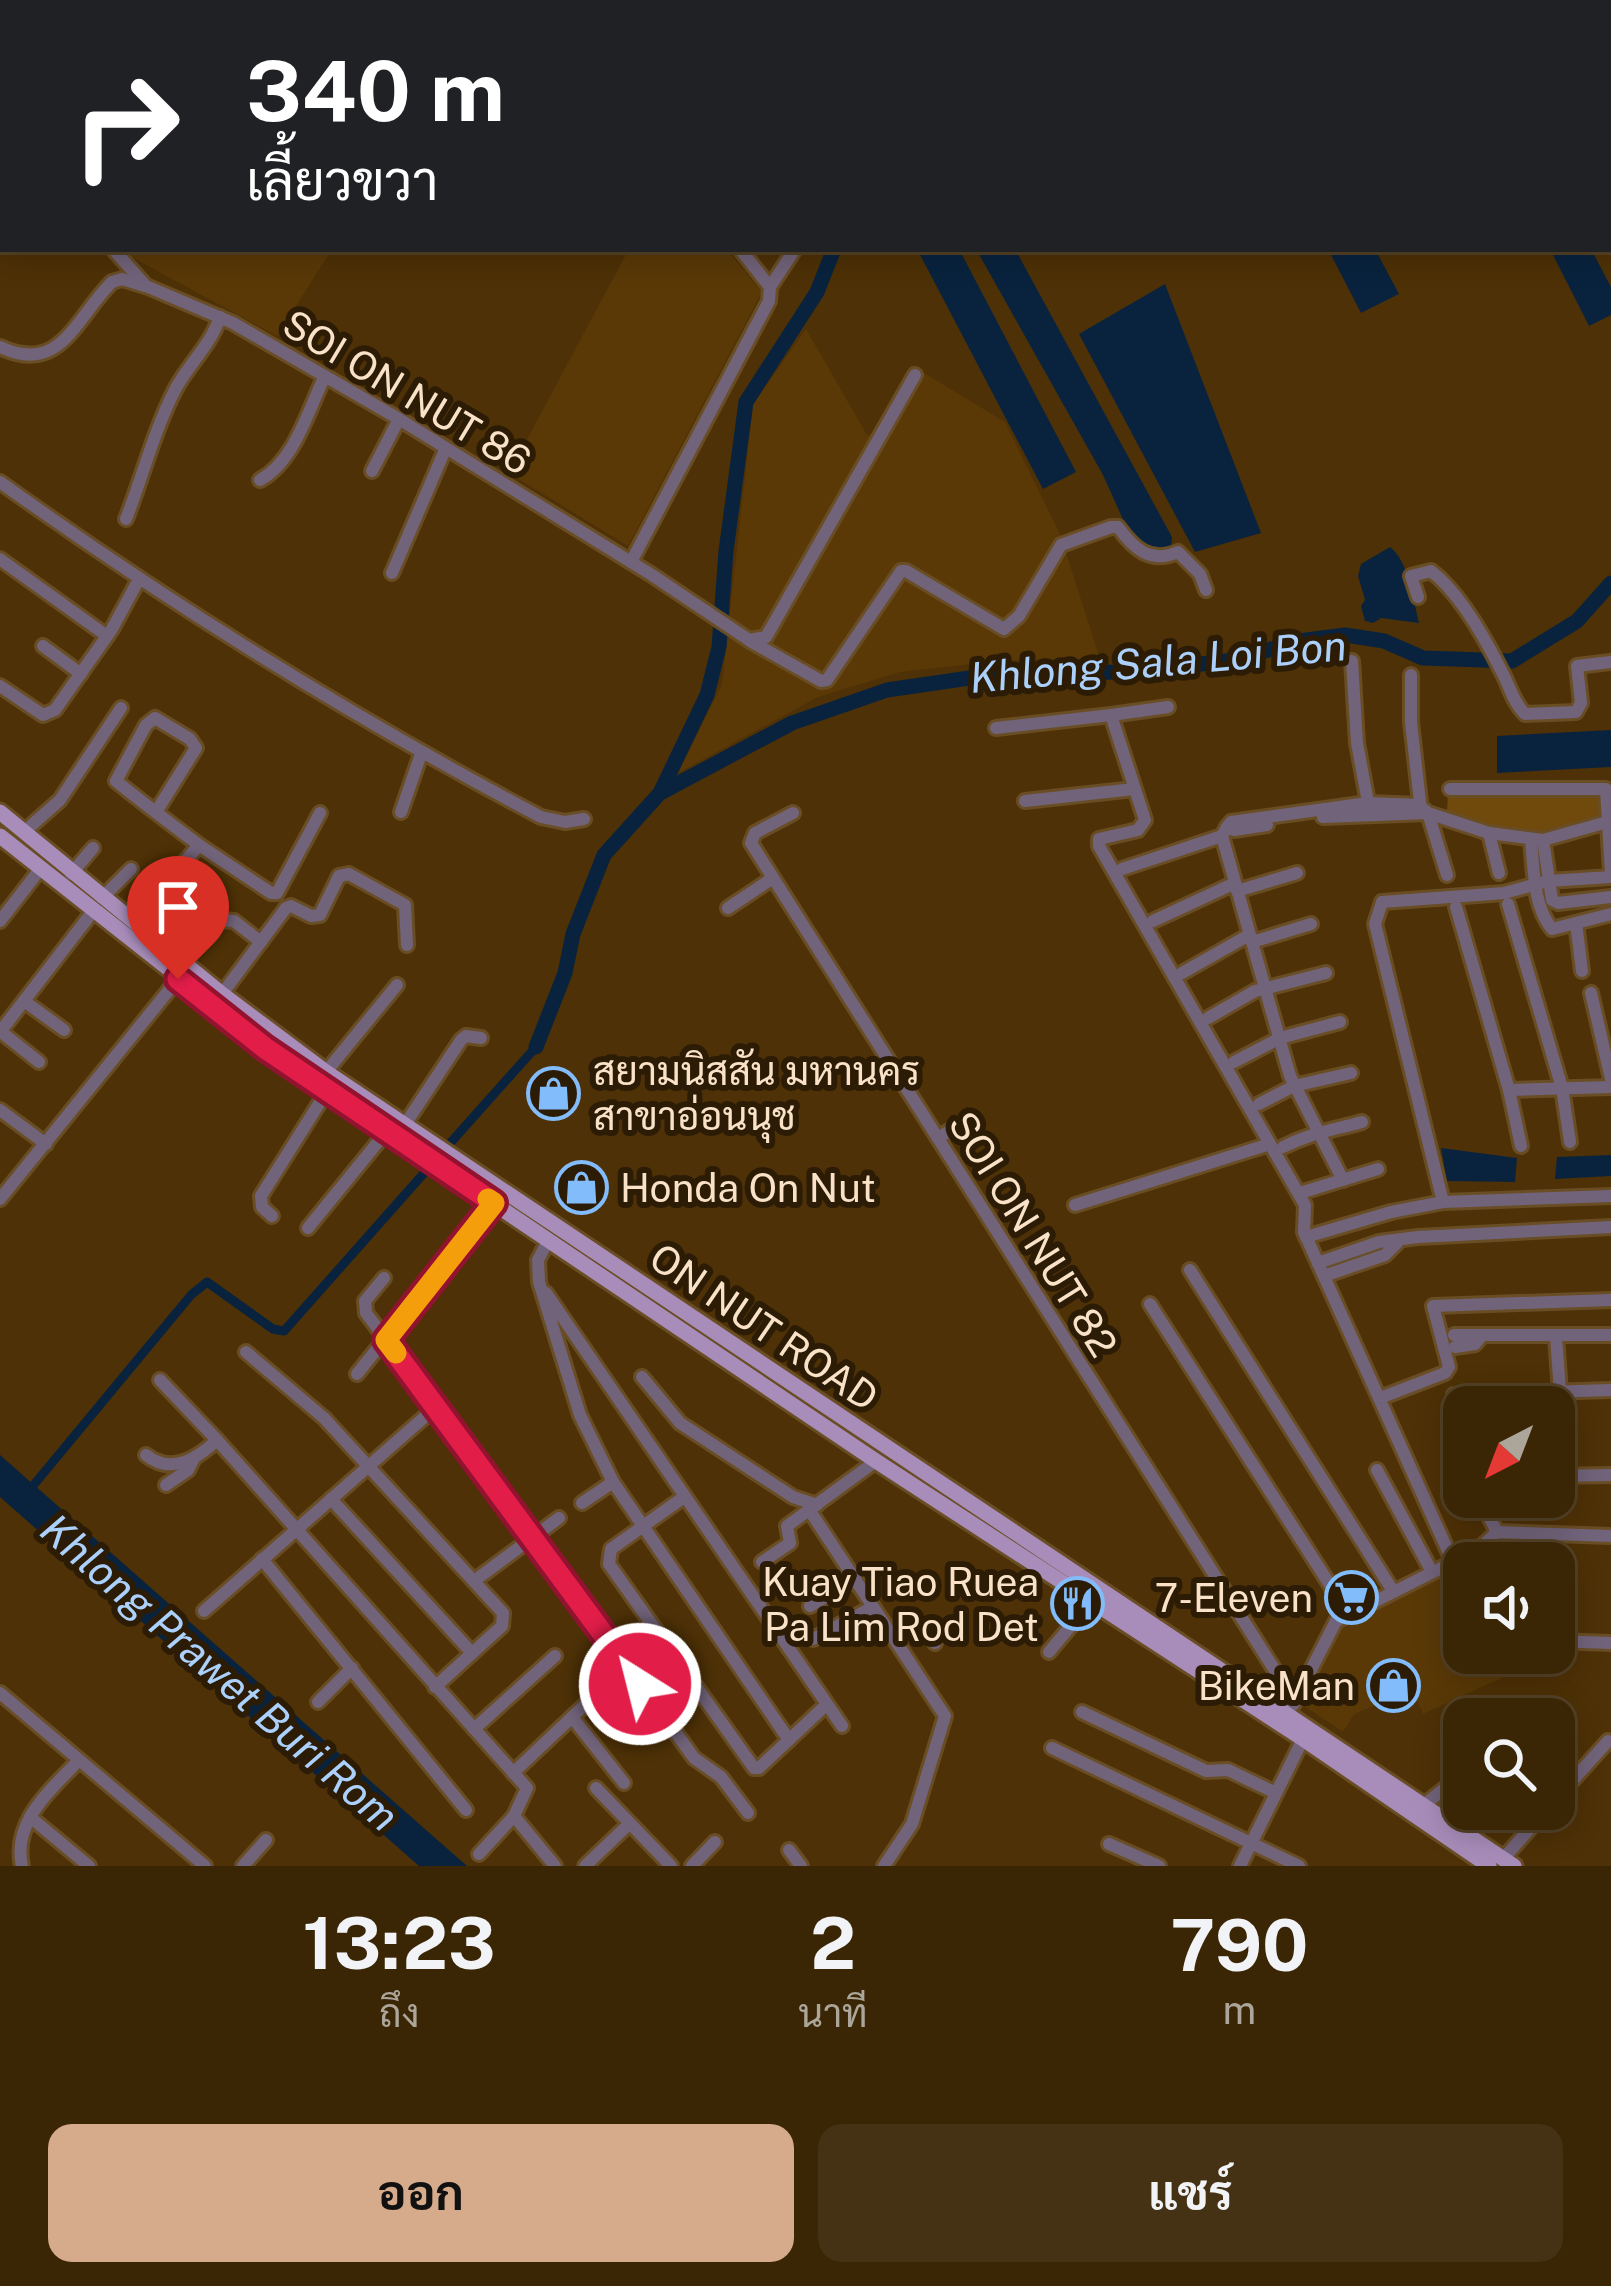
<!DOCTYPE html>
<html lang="th">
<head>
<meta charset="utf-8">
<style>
  body { margin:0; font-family:"Public Sans",Sarabun,sans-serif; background:#453113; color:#f1f3f6; height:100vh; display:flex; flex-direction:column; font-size:45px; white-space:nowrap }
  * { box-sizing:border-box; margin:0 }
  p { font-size:39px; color:#aba59a }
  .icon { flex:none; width:66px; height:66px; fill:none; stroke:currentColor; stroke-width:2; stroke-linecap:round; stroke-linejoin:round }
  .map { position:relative; height:1866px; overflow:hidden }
  .panel { display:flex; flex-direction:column; background:#3a2504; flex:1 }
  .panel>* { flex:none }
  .hud { position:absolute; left:0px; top:0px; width:1611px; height:252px; box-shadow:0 6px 30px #0003,0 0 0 3px #544226; background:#202124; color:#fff; overflow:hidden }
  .needle { width:78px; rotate:222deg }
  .controls { position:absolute; left:1443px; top:1386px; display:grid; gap:24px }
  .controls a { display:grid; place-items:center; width:132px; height:132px; border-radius:24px; background:#3a2504; box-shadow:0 6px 30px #0003,0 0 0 3px #544226; font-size:60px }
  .pin { position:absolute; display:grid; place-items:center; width:102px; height:102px; color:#fff; margin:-123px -51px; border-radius:50% 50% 50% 0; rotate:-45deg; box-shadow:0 0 12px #0007 }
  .pin .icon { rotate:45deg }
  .me { position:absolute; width:132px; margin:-66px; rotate:324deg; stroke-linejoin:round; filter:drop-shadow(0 0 9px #0008) }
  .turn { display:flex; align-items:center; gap:42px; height:252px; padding:0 48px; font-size:54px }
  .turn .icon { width:156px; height:156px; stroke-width:2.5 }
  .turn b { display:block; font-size:84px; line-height:102px }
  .eta { display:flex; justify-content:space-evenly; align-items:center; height:204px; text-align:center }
  .eta b { font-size:72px; font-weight:700; line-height:84px }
  .action { display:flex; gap:24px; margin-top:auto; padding:24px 48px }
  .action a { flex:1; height:138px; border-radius:24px; background:#d6ab8b; color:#111; font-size:48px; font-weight:700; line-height:138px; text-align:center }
  .action a+a { background:#453113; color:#f1f3f6 }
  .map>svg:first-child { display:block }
</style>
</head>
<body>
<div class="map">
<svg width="1611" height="1866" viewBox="0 0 1611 1866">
  <rect width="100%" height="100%" fill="#4e3106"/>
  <g fill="#5a3907">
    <path d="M 0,0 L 430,0 L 431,2 L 3,3 L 3,84 Z"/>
    <path d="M 132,249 L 332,249 L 277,336 L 128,255 Z"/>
    <path d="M 629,249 L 726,249 L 762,292 L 628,546 L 509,473 Z"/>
    <path d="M 806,329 L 867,435 L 871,434 L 911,365 L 1005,422 L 1060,534 L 1100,659 L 1009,660 L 900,672 L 818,697 L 678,773 L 722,684 L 753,404 Z"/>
    <path d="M 1464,1563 L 1464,1653 L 1528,1653 L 1532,1664 L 1423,1714 L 1413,1690 L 1354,1714 L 1343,1732 L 1298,1702 L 1334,1629 Z"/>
  </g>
  <path fill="#70490d" d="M 1448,794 L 1602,795 L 1605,818 L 1542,832 L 1491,829 L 1447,810 Z"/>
  <g fill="#09233e">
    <path d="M 917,249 L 959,249 L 1076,472 L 1043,489 Z"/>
    <path d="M 976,249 L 1015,249 L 1172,537 L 1171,550 L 1139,555 L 1103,475 Z"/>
    <path d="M 1328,249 L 1375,249 L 1399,294 L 1361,313 Z"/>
    <path d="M 1550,249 L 1591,249 L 1611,287 L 1611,315 L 1589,326 Z"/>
    <path d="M 1165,284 L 1261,533 L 1195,552 L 1079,334 Z"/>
    <path d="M 1390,547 C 1409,562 1413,599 1419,623 L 1381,618 L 1373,623 L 1365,621 L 1361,606 L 1365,600 L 1358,576 L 1361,564 Z"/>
    <path d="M 1611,730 L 1611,767 L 1497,773 L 1497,736 Z"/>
    <path d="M 1441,1148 L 1517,1158 L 1515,1182 L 1447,1181 Z"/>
    <path d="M 1611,1155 L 1611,1176 L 1555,1179 L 1557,1157 Z"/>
    <path d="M 0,1455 L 467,1866 L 419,1866 L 0,1497 Z"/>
  </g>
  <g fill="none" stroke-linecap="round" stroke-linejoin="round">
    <g stroke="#09233e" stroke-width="9">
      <path d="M 444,1150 L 536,1047"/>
      <path d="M 27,1493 L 191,1295 L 207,1282 L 273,1329 L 284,1331 L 433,1163"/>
    </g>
    <g stroke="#09233e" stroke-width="15">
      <path d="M 817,3 L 817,0"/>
      <path d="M 660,793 L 707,695 L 719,647 L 726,551 L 746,402 L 817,292 L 834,249"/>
      <path d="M 536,1047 L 565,973 L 573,934 L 604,855 L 660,793 L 792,723 L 887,690 L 1004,673 L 1136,672 L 1234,660 L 1299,641 L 1345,635 L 1384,641 L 1423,658 L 1512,661 L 1577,621 L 1611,583"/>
    </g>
    <defs>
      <g id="minor">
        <path d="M 444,0 L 445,3"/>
        <path d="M 1489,0 L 1491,3"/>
        <path d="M 1569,0 L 1571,3"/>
        <path d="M 1608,76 L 1611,82"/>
        <path d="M 0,166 L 3,168"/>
        <path d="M 1608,232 L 1611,238"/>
        <path d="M 113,249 L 146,286 L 233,323 L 399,419 L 652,575 L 749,640 L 766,637 L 915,375"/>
        <path d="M 770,287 L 795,249"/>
        <path d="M 0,347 C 61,376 76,317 112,282 L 122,279 L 145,286"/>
        <path d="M 372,471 L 399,419"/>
        <path d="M 260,480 C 295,461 308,410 325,376"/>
        <path d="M 0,482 C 173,606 352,717 541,817 L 565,822 L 584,819"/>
        <path d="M 126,519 C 143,476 154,430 176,388 C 190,363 211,344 220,317"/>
        <path d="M 0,559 L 107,636"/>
        <path d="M 631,562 L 769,301 L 770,287 L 740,249"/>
        <path d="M 392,573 L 445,450"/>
        <path d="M 1418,597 L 1411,576 L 1431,571 C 1460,593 1486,640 1502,672 C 1510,687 1513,702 1525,714 L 1576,712 L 1581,703 L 1577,666 L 1611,662"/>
        <path d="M 750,641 L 821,681 L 827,680 L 901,571 L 906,571 L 1004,629 L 1019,616 L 1061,545 L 1111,527 L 1118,527 C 1134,549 1150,564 1178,552 L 1200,574 L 1206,590"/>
        <path d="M 43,646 L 81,674"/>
        <path d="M 1352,661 L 1357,743 L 1369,808"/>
        <path d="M 1411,675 L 1411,722 L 1421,811"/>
        <path d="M 0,686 L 43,715 L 55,710 L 112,629 L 138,581"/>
        <path d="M 1168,707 L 1111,715 L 1145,820 L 1138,830 L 1099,839 L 1099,846 L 1305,1205 L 1304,1232 L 1453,1562"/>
        <path d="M 996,728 L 1111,715"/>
        <path d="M 1450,789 L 1606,789 L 1611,873"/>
        <path d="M 1025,801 L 1134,789"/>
        <path d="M 156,812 L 196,748 L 190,739 L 155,718 L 146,725 L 116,781 C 143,803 171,824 199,845"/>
        <path d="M 401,812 L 421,754"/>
        <path d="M 793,813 L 755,833 L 751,843 L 1295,1702"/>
        <path d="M 1428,813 L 1447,875"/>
        <path d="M 1323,817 L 1428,813"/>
        <path d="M 1227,827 L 1231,822 L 1368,803 L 1419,805 L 1428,813 L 1489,833 L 1543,840 L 1611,821"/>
        <path d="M 1227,827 L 1222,836 L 1290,1076 L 1343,1180"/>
        <path d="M 1227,827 L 1234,830 L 1267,825"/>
        <path d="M 24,832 L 60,800 L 121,708"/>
        <path d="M 1489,833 L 1499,873"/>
        <path d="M 1531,840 C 1534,869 1533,906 1552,929 L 1611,914"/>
        <path d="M 1543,840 L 1552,900 L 1558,903 L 1611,897"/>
        <path d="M 1122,869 L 1222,836"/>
        <path d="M 71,874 L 93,848"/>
        <path d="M 1237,891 L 1297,873"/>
        <path d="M 102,898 L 131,869"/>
        <path d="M 1508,904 L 1562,1088 L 1570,1142"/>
        <path d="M 1456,907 L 1509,1090 L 1611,1087"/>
        <path d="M 728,908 L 773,878"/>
        <path d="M 210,919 L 234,921 L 261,942"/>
        <path d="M 0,921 L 41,868"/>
        <path d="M 1153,921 L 1235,883"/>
        <path d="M 133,923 L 199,845 L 271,893 L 277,893 L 320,813"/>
        <path d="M 1576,923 L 1582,971"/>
        <path d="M 1252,942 L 1311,924"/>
        <path d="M 1182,973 L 1249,935"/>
        <path d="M 1591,993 L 1611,1079"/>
        <path d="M 222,994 L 286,908 L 291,906 L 311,916 L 320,915 L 339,876 L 349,874 L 405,905 L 407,945"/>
        <path d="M 24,1001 L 64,1030"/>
        <path d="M 1208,1018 L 1255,991 L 1326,973"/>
        <path d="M 0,1031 L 39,1062"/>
        <path d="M 0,1032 L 94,910"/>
        <path d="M 1234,1062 L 1280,1038 L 1340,1022"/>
        <path d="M 326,1072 L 397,985"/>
        <path d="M 1509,1090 L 1521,1146"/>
        <path d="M 1259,1104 L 1294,1086 L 1351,1073"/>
        <path d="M 0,1110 L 46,1144"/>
        <path d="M 404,1126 L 461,1040 L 466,1036 L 481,1038"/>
        <path d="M 938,1138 L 962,1123"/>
        <path d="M 1283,1147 C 1310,1133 1333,1130 1362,1122"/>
        <path d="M 1303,1192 L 1378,1169"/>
        <path d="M 0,1199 L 178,979"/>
        <path d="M 1443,1202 L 1611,1196"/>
        <path d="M 1075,1205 L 1270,1144"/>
        <path d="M 272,1216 L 262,1207 L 261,1196 L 327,1091"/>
        <path d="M 308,1228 L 387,1131"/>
        <path d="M 1306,1237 L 1391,1212 L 1443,1202 L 1375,924 L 1382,902 L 1504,893 L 1548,881 L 1611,877"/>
        <path d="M 549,1239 L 538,1260 L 539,1282 L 580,1415 L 613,1482 L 789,1740"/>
        <path d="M 1318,1263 L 1379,1242 L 1418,1237 L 1611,1227"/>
        <path d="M 1190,1270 L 1393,1591"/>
        <path d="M 1324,1276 L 1385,1255 L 1397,1243"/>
        <path d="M 384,1278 L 365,1301 L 366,1313 L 534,1536 L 694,1758 L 721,1777 L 748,1813"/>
        <path d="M 546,1293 L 842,1726"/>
        <path d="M 1150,1304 L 1348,1613"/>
        <path d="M 1454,1335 L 1611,1335"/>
        <path d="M 1556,1337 L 1560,1391"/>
        <path d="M 1455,1347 L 1475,1344 L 1480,1338"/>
        <path d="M 246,1352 L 324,1418 L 503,1613 L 502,1626 L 435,1687"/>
        <path d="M 357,1374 L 494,1203"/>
        <path d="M 642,1377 L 680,1423 L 793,1497 L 817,1505"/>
        <path d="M 160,1380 L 217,1440 L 527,1788 L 514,1816 L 555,1866"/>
        <path d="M 1454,1395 L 1611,1390"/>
        <path d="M 1380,1398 L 1445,1373 L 1449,1367 L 1433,1306 L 1611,1300"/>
        <path d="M 146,1455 C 171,1475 197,1459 217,1440"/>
        <path d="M 1377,1470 L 1432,1572"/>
        <path d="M 1554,1476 L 1611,1475"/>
        <path d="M 166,1485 L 188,1470 L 194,1458"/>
        <path d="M 684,1497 L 611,1549 L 609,1564 L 754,1768 L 759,1768 L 826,1705"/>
        <path d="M 1479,1497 L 1497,1532"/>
        <path d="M 331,1499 L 472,1653"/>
        <path d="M 582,1503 L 613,1482"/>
        <path d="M 810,1511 L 945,1716 L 912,1824 L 884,1866"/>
        <path d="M 1489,1543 L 1496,1563"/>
        <path d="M 262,1559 L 466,1810"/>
        <path d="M 762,1562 L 790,1543 L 787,1526 L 876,1461"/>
        <path d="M 474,1581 L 559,1518"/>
        <path d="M 810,1606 L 855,1579"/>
        <path d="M 204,1611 L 437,1406"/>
        <path d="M 813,1639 L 873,1607"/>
        <path d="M 896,1640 L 918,1627 L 928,1631 L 935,1643"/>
        <path d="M 1554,1641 L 1611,1643"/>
        <path d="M 1049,1652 L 1090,1603"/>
        <path d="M 0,1693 L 205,1866"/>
        <path d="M 318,1702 L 352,1668"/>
        <path d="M 1293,1705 L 1336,1621 L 1479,1549 L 1497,1532 L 1611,1536"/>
        <path d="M 1082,1712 L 1206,1771 L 1228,1770 L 1276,1793"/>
        <path d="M 572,1717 L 624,1783"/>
        <path d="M 474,1729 L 555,1656"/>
        <path d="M 1052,1748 L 1299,1866"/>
        <path d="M 513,1773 L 590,1700"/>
        <path d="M 596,1788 L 671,1866"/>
        <path d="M 1554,1801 L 1608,1741"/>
        <path d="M 1424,1805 L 1464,1773"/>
        <path d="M 30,1817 L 89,1866"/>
        <path d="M 1109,1844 L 1159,1866"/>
        <path d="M 789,1850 L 801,1866"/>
        <path d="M 479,1854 L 514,1816"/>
        <path d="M 1503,1859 L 1547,1809"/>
        <path d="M 22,1866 C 12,1821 51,1790 79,1760"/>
        <path d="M 243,1866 L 266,1840"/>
        <path d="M 585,1866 L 628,1825"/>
        <path d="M 692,1866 L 715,1842"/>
        <path d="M 1240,1866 L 1303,1739"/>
      </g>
      <g id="major">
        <path d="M 0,812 L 222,994 L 326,1072 L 1514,1866"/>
        <path d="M 0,836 L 306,1077 L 876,1461 L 1303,1739 L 1489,1866"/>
      </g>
    </defs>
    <use href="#minor" stroke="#694d25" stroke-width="18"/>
    <use href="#major" stroke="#694d25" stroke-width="21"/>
    <use href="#minor" stroke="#71637a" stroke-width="12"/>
    <use href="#major" stroke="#a88dba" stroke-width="15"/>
  </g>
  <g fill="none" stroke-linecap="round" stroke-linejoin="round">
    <defs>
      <path id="route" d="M 178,979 L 265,1048 L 494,1203 L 386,1340 L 640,1684"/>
    </defs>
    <use href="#route" stroke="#92132f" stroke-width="30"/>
    <use href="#route" stroke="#e11d48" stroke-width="21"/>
    <path stroke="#f59e0b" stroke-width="21" d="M 396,1353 L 386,1340 L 494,1203 L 488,1199"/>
  </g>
  <defs>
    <symbol id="shop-ring" viewBox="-11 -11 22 22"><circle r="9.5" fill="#2c1c06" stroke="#83bcfb" stroke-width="1.5"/><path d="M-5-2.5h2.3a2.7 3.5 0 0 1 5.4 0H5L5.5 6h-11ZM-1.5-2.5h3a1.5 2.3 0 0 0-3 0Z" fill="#83bcfb"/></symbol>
    <symbol id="supermarket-ring" viewBox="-11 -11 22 22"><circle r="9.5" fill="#2c1c06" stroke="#83bcfb" stroke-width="1.5"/><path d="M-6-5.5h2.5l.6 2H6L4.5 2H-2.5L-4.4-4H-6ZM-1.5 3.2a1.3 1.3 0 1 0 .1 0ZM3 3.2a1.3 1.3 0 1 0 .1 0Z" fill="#83bcfb"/></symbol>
    <symbol id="restaurant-ring" viewBox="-11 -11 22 22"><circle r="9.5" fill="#2c1c06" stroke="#83bcfb" stroke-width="1.5"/><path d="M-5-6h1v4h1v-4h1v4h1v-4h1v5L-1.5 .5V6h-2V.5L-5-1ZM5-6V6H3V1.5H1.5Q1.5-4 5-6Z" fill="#83bcfb"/></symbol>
  </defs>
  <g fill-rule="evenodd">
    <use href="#shop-ring" x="524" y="1064" width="59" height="59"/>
    <use href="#shop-ring" x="552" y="1158" width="59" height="59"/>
    <use href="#supermarket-ring" x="1322" y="1568" width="59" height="59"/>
    <use href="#restaurant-ring" x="1048" y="1574" width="59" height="59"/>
    <use href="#shop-ring" x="1364" y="1656" width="59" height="59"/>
  </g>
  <g text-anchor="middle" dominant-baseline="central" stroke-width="12" stroke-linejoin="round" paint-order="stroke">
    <g font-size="39" fill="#f9e2c8" stroke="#2c1c06">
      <text transform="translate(407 392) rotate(31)">SOI ON NUT 86</text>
      <text transform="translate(1033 1234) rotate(58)">SOI ON NUT 82</text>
      <text transform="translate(764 1327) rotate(34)">ON NUT ROAD</text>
    </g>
    <g font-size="39" fill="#f9e2c8" stroke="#2c1c06" text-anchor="end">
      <text x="593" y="1071" text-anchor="start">สยามนิสสัน มหานคร<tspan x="593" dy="45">สาขาอ่อนนุช</tspan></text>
      <text x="620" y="1188" text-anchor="start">Honda On Nut</text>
      <text x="1039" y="1582">Kuay Tiao Ruea<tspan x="1039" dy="45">Pa Lim Rod Det</tspan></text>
      <text x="1313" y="1598">7-Eleven</text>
      <text x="1355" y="1686">BikeMan</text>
    </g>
    <g font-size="42" font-style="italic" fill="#aad0fb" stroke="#2c1c06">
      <text transform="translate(1158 661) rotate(-5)">Khlong Sala Loi Bon</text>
      <text transform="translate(220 1672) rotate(41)">Khlong Prawet Buri Rom</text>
    </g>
  </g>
</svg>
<div class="controls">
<a><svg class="needle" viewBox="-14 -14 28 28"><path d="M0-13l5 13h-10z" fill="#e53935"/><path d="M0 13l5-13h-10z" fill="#aba59a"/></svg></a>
<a><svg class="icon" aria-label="sound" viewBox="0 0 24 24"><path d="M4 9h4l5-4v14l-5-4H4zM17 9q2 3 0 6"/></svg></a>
<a><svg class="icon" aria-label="search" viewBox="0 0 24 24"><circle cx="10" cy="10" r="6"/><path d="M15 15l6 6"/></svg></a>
</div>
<div class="pin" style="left:178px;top:979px;background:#d93025"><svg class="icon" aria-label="arrive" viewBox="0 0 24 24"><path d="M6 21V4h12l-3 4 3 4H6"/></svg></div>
<svg class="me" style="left:640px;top:1684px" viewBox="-20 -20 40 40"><circle r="17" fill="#e11d48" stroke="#fff" stroke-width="3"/><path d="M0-11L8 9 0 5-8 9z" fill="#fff"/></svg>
<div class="hud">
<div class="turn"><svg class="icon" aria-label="right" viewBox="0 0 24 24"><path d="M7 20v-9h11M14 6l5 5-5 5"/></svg><div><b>340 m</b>เลี้ยวขวา</div></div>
</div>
</div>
<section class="panel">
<div class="eta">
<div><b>13:23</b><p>ถึง</p></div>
<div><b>2</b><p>นาที</p></div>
<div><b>790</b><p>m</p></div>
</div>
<div class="action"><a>ออก</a><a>แชร์</a></div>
</section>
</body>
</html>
